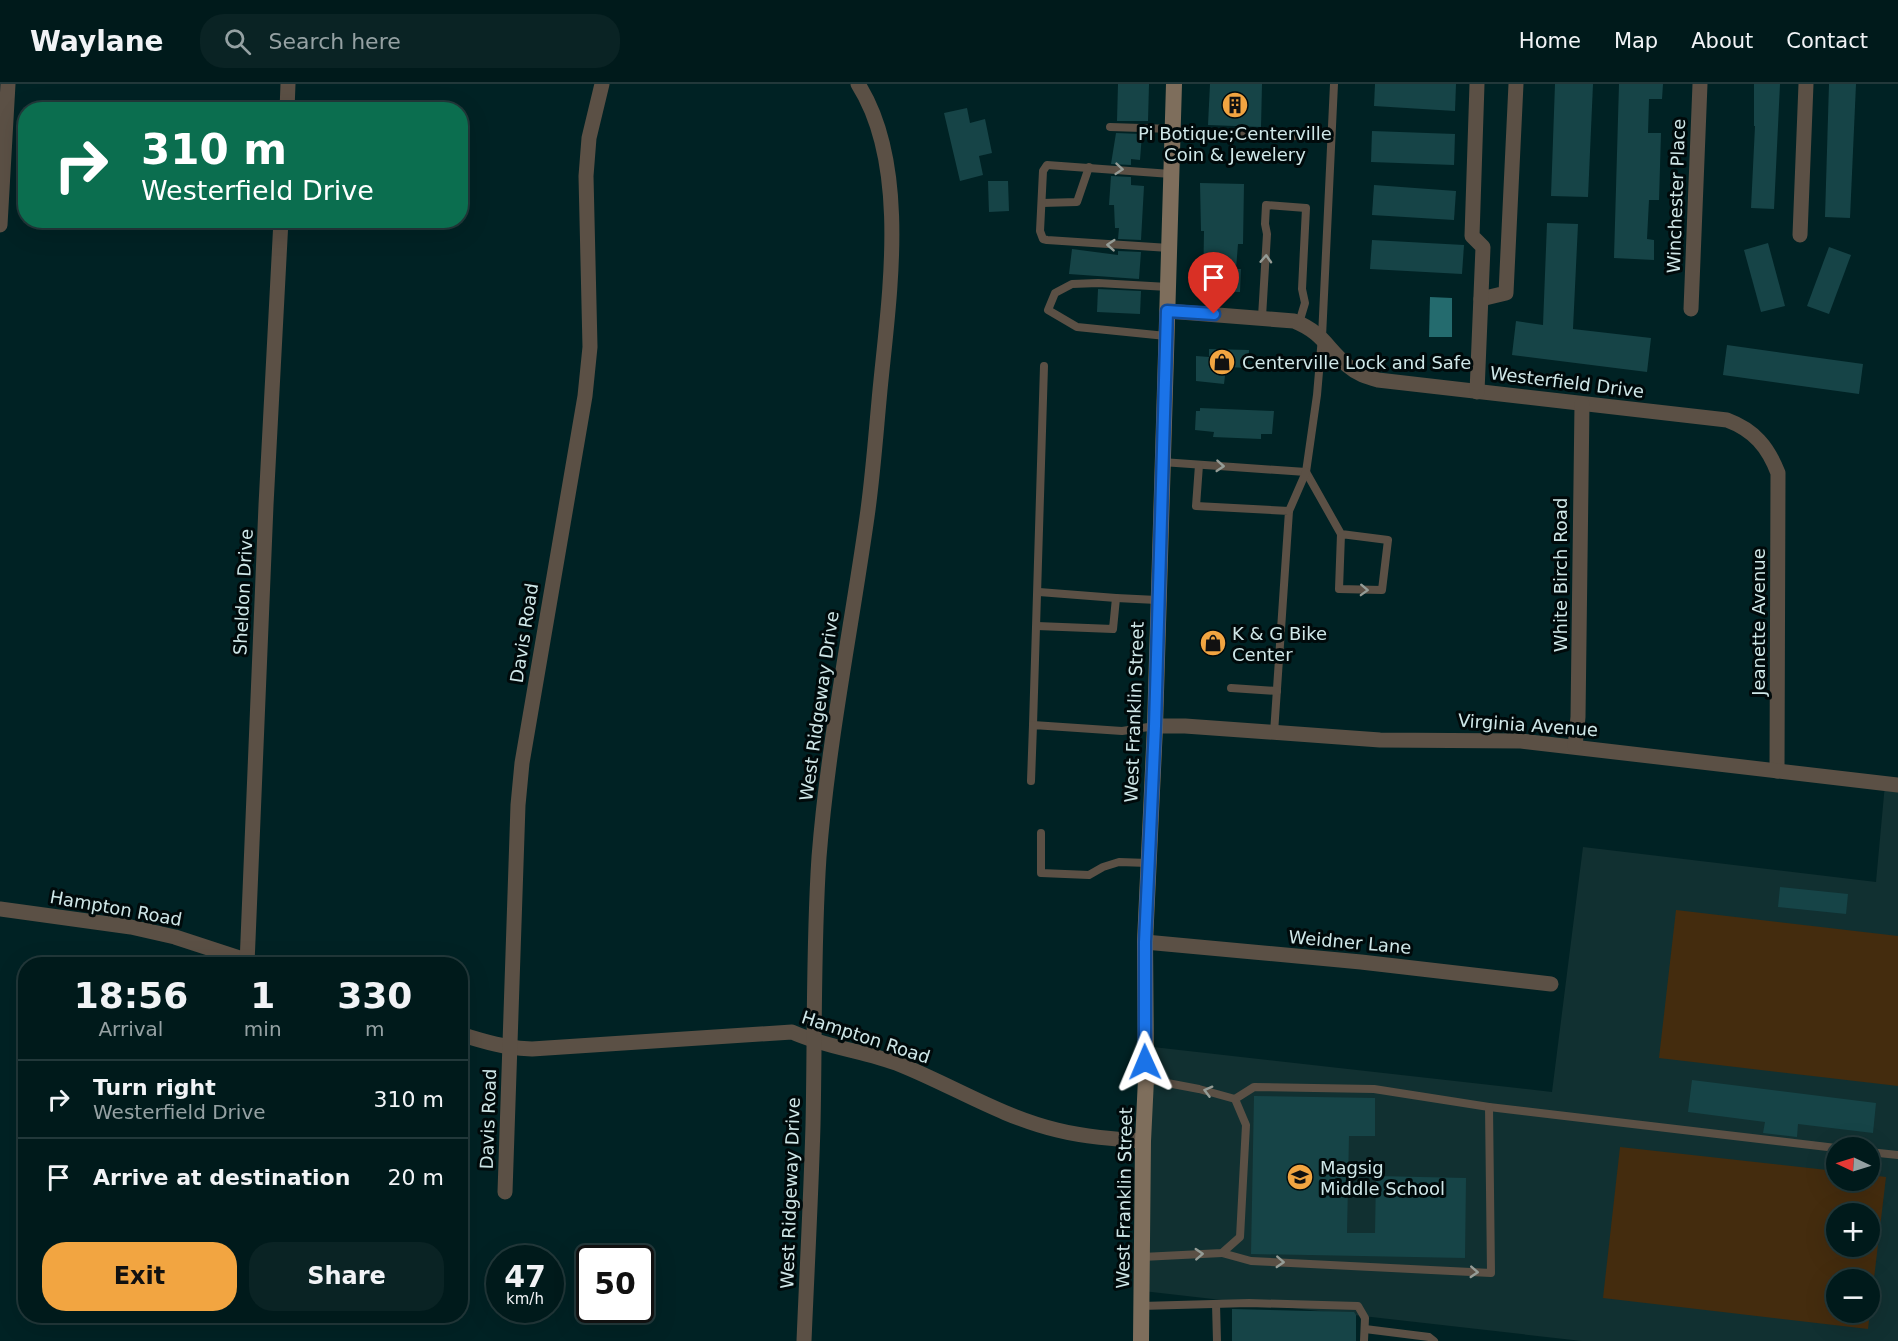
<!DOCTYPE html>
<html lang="en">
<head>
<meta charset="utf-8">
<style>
  body { margin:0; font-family:"DejaVu Sans",sans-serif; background:#0a2324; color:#f1f3f6; height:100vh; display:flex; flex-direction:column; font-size:22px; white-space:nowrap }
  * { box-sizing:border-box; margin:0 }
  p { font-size:20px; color:#95a1a3 }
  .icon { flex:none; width:33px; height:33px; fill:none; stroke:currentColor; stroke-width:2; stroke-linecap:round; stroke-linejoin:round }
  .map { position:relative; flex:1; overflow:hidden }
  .details { position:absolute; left:18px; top:873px; width:450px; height:366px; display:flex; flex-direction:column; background:#001a1b; border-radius:24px; box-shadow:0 6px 24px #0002,0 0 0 2px #22383a }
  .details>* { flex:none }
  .top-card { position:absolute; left:18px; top:18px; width:450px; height:126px; border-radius:24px; box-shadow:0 6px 24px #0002,0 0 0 2px #22383a; background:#0b6e4f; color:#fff; overflow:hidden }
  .needle { width:39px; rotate:274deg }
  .controls { position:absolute; left:1826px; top:1053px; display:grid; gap:12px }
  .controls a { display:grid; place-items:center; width:54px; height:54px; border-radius:50%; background:#001a1b; box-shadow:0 6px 24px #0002,0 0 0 2px #22383a; font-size:30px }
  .speed { position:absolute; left:486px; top:1161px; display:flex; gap:12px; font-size:30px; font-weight:700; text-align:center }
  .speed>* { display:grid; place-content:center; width:78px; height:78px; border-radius:50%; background:#001a1b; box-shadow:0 6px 24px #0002,0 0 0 2px #22383a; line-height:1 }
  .speed small { font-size:15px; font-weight:400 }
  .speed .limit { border:3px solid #111; border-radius:9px; background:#fff; color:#111 }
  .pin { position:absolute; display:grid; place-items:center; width:51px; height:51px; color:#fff; margin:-62px -26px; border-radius:50% 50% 50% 0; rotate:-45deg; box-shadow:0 0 6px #0007 }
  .pin .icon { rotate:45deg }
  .me { position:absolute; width:66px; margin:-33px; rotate:359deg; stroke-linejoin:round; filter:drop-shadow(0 0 4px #0008) }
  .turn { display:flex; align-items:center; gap:21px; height:126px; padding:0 24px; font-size:27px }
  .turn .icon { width:78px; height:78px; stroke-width:2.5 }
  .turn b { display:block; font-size:42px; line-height:51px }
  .eta { display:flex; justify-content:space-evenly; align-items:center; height:102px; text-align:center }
  .eta b { font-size:36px; font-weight:800; line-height:42px }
  .cta { display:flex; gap:12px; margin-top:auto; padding:12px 24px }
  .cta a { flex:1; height:69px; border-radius:24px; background:#f2a541; color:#111; font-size:24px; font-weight:800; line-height:69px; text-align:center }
  .cta a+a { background:#0a2324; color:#f1f3f6 }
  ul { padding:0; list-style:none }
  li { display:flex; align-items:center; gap:18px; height:78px; padding:0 24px; border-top:2px solid #22383a }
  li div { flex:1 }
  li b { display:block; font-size:22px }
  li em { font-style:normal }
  header { display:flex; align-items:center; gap:36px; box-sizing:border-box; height:84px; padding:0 30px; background:#001a1b; border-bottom:2px solid #22383a }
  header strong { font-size:28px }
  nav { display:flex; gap:33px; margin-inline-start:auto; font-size:21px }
  .search { width:420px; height:54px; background:#0a2324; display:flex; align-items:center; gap:15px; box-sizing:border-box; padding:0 21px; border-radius:24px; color:#95a1a3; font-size:22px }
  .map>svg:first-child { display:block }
</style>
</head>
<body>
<header>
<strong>Waylane</strong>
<div class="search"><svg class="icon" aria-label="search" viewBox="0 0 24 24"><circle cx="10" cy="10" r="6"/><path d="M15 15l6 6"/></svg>Search here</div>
<nav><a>Home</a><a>Map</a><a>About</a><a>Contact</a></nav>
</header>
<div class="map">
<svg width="1898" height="1257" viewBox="0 0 1898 1257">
  <rect width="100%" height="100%" fill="#002224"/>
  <path fill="#113031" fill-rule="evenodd" d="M 1885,700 L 1898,702 L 1898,1257 L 1582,1257 L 1143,1207 L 1144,962 L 1552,1008 L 1583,763 L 1876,798 ZM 1836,1064 L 1869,1064 L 1869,1096 L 1836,1096 ZM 1836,1130 L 1869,1130 L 1869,1162 L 1836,1162 ZM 1836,1196 L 1869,1196 L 1869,1228 L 1836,1228 Z"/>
  <g fill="#442c0e" fill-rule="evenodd">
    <path d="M 1676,826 L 1898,852 L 1898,1002 L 1659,974 Z"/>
    <path d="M 1620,1063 L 1836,1087 L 1836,1096 L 1869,1096 L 1869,1091 L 1886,1093 L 1868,1245 L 1603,1214 ZM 1836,1130 L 1869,1130 L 1869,1162 L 1836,1162 ZM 1836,1196 L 1869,1196 L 1869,1228 L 1836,1228 Z"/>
  </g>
  <path fill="#246b6e" d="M 1430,213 L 1452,214 L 1452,253 L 1429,253 Z"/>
  <g fill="#164447">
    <path d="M 1118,0 L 1149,0 L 1148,37 L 1117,37 Z"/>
    <path d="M 1210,0 L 1262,0 L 1261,43 L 1208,41 Z"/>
    <path d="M 1375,0 L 1456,0 L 1455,27 L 1374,22 Z"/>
    <path d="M 1555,0 L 1593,0 L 1588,113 L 1551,112 Z"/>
    <path d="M 1619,0 L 1663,0 L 1662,15 L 1649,15 L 1648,49 L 1661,49 L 1659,116 L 1649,116 L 1647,155 L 1654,156 L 1654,176 L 1614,174 Z"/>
    <path d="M 1754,0 L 1780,0 L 1774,125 L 1751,124 L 1755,42 L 1754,42 Z"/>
    <path d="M 1829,0 L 1856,0 L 1850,134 L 1825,133 Z"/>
    <path d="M 967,24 L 970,39 L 985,35 L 992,69 L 979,72 L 983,91 L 960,97 L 944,29 Z"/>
    <path d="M 1372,47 L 1455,50 L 1454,81 L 1371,78 Z"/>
    <path d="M 1116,49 L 1142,50 L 1140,76 L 1131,75 L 1131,81 L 1111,80 Z"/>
    <path d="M 1111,92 L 1131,93 L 1131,101 L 1144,102 L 1141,156 L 1118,155 L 1119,144 L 1115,144 L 1114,121 L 1109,121 Z"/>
    <path d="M 988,97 L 1008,97 L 1009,127 L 989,128 Z"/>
    <path d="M 1200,99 L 1244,100 L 1243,160 L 1238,160 L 1236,185 L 1241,185 L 1240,208 L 1203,207 L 1204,147 L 1201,147 Z"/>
    <path d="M 1374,101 L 1456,107 L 1454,136 L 1372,131 Z"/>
    <path d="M 1547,139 L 1578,140 L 1573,245 L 1651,254 L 1647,288 L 1512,271 L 1516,237 L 1543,241 Z"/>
    <path d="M 1372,156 L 1464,161 L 1462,190 L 1370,185 Z"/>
    <path d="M 1768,159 L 1785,222 L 1761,228 L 1744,166 Z"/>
    <path d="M 1829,163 L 1851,171 L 1829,230 L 1807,222 Z"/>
    <path d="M 1072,165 L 1118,171 L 1118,167 L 1141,168 L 1139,195 L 1069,190 Z"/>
    <path d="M 1098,205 L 1141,207 L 1140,230 L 1097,228 Z"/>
    <path d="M 1727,261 L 1863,280 L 1859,310 L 1723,291 Z"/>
    <path d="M 1209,265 L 1249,266 L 1248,284 L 1226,283 L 1224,300 L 1196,297 L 1196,272 L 1209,273 Z"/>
    <path d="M 1200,324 L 1274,327 L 1272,350 L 1261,350 L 1261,355 L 1213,353 L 1214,348 L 1195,346 L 1196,327 L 1200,327 Z"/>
    <path d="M 1780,803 L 1848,810 L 1846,830 L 1778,823 Z"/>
    <path d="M 1692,996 L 1876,1019 L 1873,1049 L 1798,1040 L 1797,1053 L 1763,1049 L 1765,1038 L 1688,1028 Z"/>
    <path d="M 1254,1012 L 1375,1014 L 1375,1052 L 1349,1052 L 1347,1149 L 1375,1149 L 1376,1092 L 1466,1094 L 1465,1174 L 1251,1170 Z"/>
    <path d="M 1232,1225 L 1354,1228 L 1356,1231 L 1356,1257 L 1232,1257 Z"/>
  </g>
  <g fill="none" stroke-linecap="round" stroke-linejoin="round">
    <g stroke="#5b5045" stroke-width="8">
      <path d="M 1110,43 L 1173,45"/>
      <path d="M 1173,49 L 1331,53"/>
      <path d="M 1042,119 L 1077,118 L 1089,83"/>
      <path d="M 1169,164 L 1047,156 L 1043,155 L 1040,147 L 1043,87 L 1047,81 L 1171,90"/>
      <path d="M 1262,233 L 1267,150 L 1265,140 L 1266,121 L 1306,124 L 1302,205 L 1305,219 L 1299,239"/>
      <path d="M 1166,252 L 1077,243 L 1048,226 L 1055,209 L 1072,200 L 1098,199 L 1168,203"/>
      <path d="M 1162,378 L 1306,388 L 1317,311 L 1322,253 L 1334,0"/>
      <path d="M 1199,381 L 1196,422 L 1289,427 L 1274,649"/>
      <path d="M 1306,388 L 1341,450 L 1339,505 L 1382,506 L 1388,456 L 1341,450"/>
      <path d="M 1289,427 L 1306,388"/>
      <path d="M 1116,514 L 1157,516"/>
      <path d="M 1037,542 L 1113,545 L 1116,514 L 1039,508"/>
      <path d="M 1231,604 L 1277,607"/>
      <path d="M 1033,641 L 1044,282"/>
      <path d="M 1031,697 L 1033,641 L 1122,647 L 1155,642"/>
      <path d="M 1041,749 L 1041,789 L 1089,791 L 1103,783 L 1119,778 L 1148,779"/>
      <path d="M 1235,1015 L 1254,1003 L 1374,1005 L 1489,1023 L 1836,1064"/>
      <path d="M 1869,1068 L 1898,1071"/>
      <path d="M 1222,1169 L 1251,1177 L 1491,1189 L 1489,1023"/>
      <path d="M 1142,1173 L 1222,1169 L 1240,1153 L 1246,1041 L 1235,1015 L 1199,1005 L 1146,995"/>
      <path d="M 1216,1220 L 1217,1257"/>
      <path d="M 1141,1222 L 1249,1219 L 1358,1222 L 1365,1234 L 1364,1257"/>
      <path d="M 1365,1245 L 1429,1253 L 1434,1257"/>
    </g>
    <g stroke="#5b5045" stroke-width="15">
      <path d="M 287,26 L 288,0"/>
      <path d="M 0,141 L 8,0"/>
      <path d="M 1800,151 L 1806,0"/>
      <path d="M 1481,215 L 1506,209 L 1516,0"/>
      <path d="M 1691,225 L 1700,0"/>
      <path d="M 1167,227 L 1294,237 C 1324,249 1326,264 1348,282 C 1357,290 1367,293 1378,296 L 1727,336 C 1754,346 1768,363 1778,389 L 1777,687"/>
      <path d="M 1477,308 L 1483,163 L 1472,152 L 1477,0"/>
      <path d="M 1155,642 L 1185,642 L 1380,656 L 1521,657 L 1898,701"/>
      <path d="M 1575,662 L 1578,633 L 1582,320"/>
      <path d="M 0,825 L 131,843 L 175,853 L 258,880"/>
      <path d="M 1145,858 L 1361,878 L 1551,900"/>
      <path d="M 247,880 L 266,421 L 281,136"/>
      <path d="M 460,950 C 485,958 506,964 532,965 L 792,948 C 827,964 866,967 901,981 C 953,1002 1002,1033 1057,1046 C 1085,1053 1114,1055 1143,1057"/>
      <path d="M 505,1108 L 518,721 L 522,679 L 585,312 L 590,263 L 586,92 L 589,54 L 602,0"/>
      <path d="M 804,1257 C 807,1185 811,1113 813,1041 C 815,952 813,862 819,773 C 828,659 851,546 867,433 C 873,391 876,348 880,306 C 889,213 910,82 858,0"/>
    </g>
    <path stroke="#7e6e5c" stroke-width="16" d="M 1141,1257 L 1143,1057 L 1146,995 L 1145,858 L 1155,642 L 1174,0"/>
  </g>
  <defs><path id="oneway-chevron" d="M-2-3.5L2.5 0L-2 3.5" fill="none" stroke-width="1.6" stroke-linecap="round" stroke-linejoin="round" transform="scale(1.5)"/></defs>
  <g stroke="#959c96">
    <use href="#oneway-chevron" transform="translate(1119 85) rotate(5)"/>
    <use href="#oneway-chevron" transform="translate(1111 161) rotate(-176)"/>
    <use href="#oneway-chevron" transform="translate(1266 175) rotate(-87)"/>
    <use href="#oneway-chevron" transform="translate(1220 382) rotate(4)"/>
    <use href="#oneway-chevron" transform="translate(1364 506) rotate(2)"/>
    <use href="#oneway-chevron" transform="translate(1208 1007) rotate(-165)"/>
    <use href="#oneway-chevron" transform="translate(1199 1170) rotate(-3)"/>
    <use href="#oneway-chevron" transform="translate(1280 1178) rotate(3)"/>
    <use href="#oneway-chevron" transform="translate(1474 1188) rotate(3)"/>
  </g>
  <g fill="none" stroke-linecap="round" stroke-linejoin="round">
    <defs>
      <path id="route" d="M 1145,978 L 1145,858 L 1155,642 L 1167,227 L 1214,230"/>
    </defs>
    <use href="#route" stroke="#114b97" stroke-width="15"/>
    <use href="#route" stroke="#1a73e8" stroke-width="10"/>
  </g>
  <defs>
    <symbol id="building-disc" viewBox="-11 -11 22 22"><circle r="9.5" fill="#f2a541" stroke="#000a0b"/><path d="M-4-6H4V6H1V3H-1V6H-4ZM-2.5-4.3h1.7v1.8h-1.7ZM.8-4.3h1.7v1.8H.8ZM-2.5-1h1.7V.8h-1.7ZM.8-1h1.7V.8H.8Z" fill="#111"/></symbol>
    <symbol id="shop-disc" viewBox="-11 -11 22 22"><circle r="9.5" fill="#f2a541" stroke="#000a0b"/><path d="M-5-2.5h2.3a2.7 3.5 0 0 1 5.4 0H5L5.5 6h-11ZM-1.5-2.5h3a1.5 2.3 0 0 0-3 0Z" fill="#111"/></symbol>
    <symbol id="school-disc" viewBox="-11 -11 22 22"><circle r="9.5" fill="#f2a541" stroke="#000a0b"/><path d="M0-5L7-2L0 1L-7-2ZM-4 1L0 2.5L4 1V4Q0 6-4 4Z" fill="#111"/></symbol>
  </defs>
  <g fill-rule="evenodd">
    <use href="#building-disc" x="1220" y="6" width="30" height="30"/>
    <use href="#shop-disc" x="1207" y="263" width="30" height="30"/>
    <use href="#shop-disc" x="1198" y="544" width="30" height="30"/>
    <use href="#school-disc" x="1285" y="1078" width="30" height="30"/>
  </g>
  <g text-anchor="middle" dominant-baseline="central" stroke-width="6" stroke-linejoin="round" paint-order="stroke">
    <g font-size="18" fill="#cfe7e8" stroke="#000a0b" text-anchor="start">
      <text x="1235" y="49" text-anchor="middle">Pi Botique;Centerville<tspan x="1235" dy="21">Coin &amp; Jewelery</tspan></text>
      <text x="1242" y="278">Centerville Lock and Safe</text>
      <text x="1232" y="549">K &amp; G Bike<tspan x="1232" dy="21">Center</tspan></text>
      <text x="1320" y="1083">Magsig<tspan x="1320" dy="21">Middle School</tspan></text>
    </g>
    <g font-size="18" fill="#cfe7e8" stroke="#000a0b">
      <text transform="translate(1676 112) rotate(-88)">Winchester Place</text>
      <text transform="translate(1567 298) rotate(7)">Westerfield Drive</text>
      <text transform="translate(1560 491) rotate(-90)">White Birch Road</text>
      <text transform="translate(243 508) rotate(-87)">Sheldon Drive</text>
      <text transform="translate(1758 538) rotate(-90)">Jeanette Avenue</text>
      <text transform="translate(524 549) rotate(-81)">Davis Road</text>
      <text transform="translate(819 622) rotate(-82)">West Ridgeway Drive</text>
      <text transform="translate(1134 628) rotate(-88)">West Franklin Street</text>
      <text transform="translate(1528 641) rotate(4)">Virginia Avenue</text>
      <text transform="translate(116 824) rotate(10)">Hampton Road</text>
      <text transform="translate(1350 858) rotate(5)">Weidner Lane</text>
      <text transform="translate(866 953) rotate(18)">Hampton Road</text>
      <text transform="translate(488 1035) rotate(-88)">Davis Road</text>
      <text transform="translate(790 1109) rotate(-88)">West Ridgeway Drive</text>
      <text transform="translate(1124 1114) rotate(-89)">West Franklin Street</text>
    </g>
  </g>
</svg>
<div class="controls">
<a><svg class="needle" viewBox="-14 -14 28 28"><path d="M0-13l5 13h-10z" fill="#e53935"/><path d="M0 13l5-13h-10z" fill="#95a1a3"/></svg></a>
<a>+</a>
<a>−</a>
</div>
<div class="speed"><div>47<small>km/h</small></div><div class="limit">50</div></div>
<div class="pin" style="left:1214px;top:230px;background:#d93025"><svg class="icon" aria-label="arrive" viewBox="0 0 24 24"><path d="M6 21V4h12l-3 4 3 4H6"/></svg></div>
<svg class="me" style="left:1145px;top:978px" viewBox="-20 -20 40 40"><path d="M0-17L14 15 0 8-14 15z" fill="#1a73e8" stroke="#fff" stroke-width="4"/></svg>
<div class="top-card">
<div class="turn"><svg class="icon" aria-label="right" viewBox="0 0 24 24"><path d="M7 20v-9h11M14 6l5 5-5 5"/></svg><div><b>310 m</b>Westerfield Drive</div></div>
</div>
<section class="details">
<div class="eta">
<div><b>18:56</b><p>Arrival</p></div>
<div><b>1</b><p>min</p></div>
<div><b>330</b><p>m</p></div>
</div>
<ul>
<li><svg class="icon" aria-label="right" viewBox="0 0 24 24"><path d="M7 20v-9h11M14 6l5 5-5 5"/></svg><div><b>Turn right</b><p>Westerfield Drive</p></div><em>310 m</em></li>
<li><svg class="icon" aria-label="arrive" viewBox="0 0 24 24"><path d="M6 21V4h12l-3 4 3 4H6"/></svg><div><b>Arrive at destination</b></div><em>20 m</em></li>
</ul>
<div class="cta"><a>Exit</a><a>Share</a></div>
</section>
</div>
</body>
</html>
